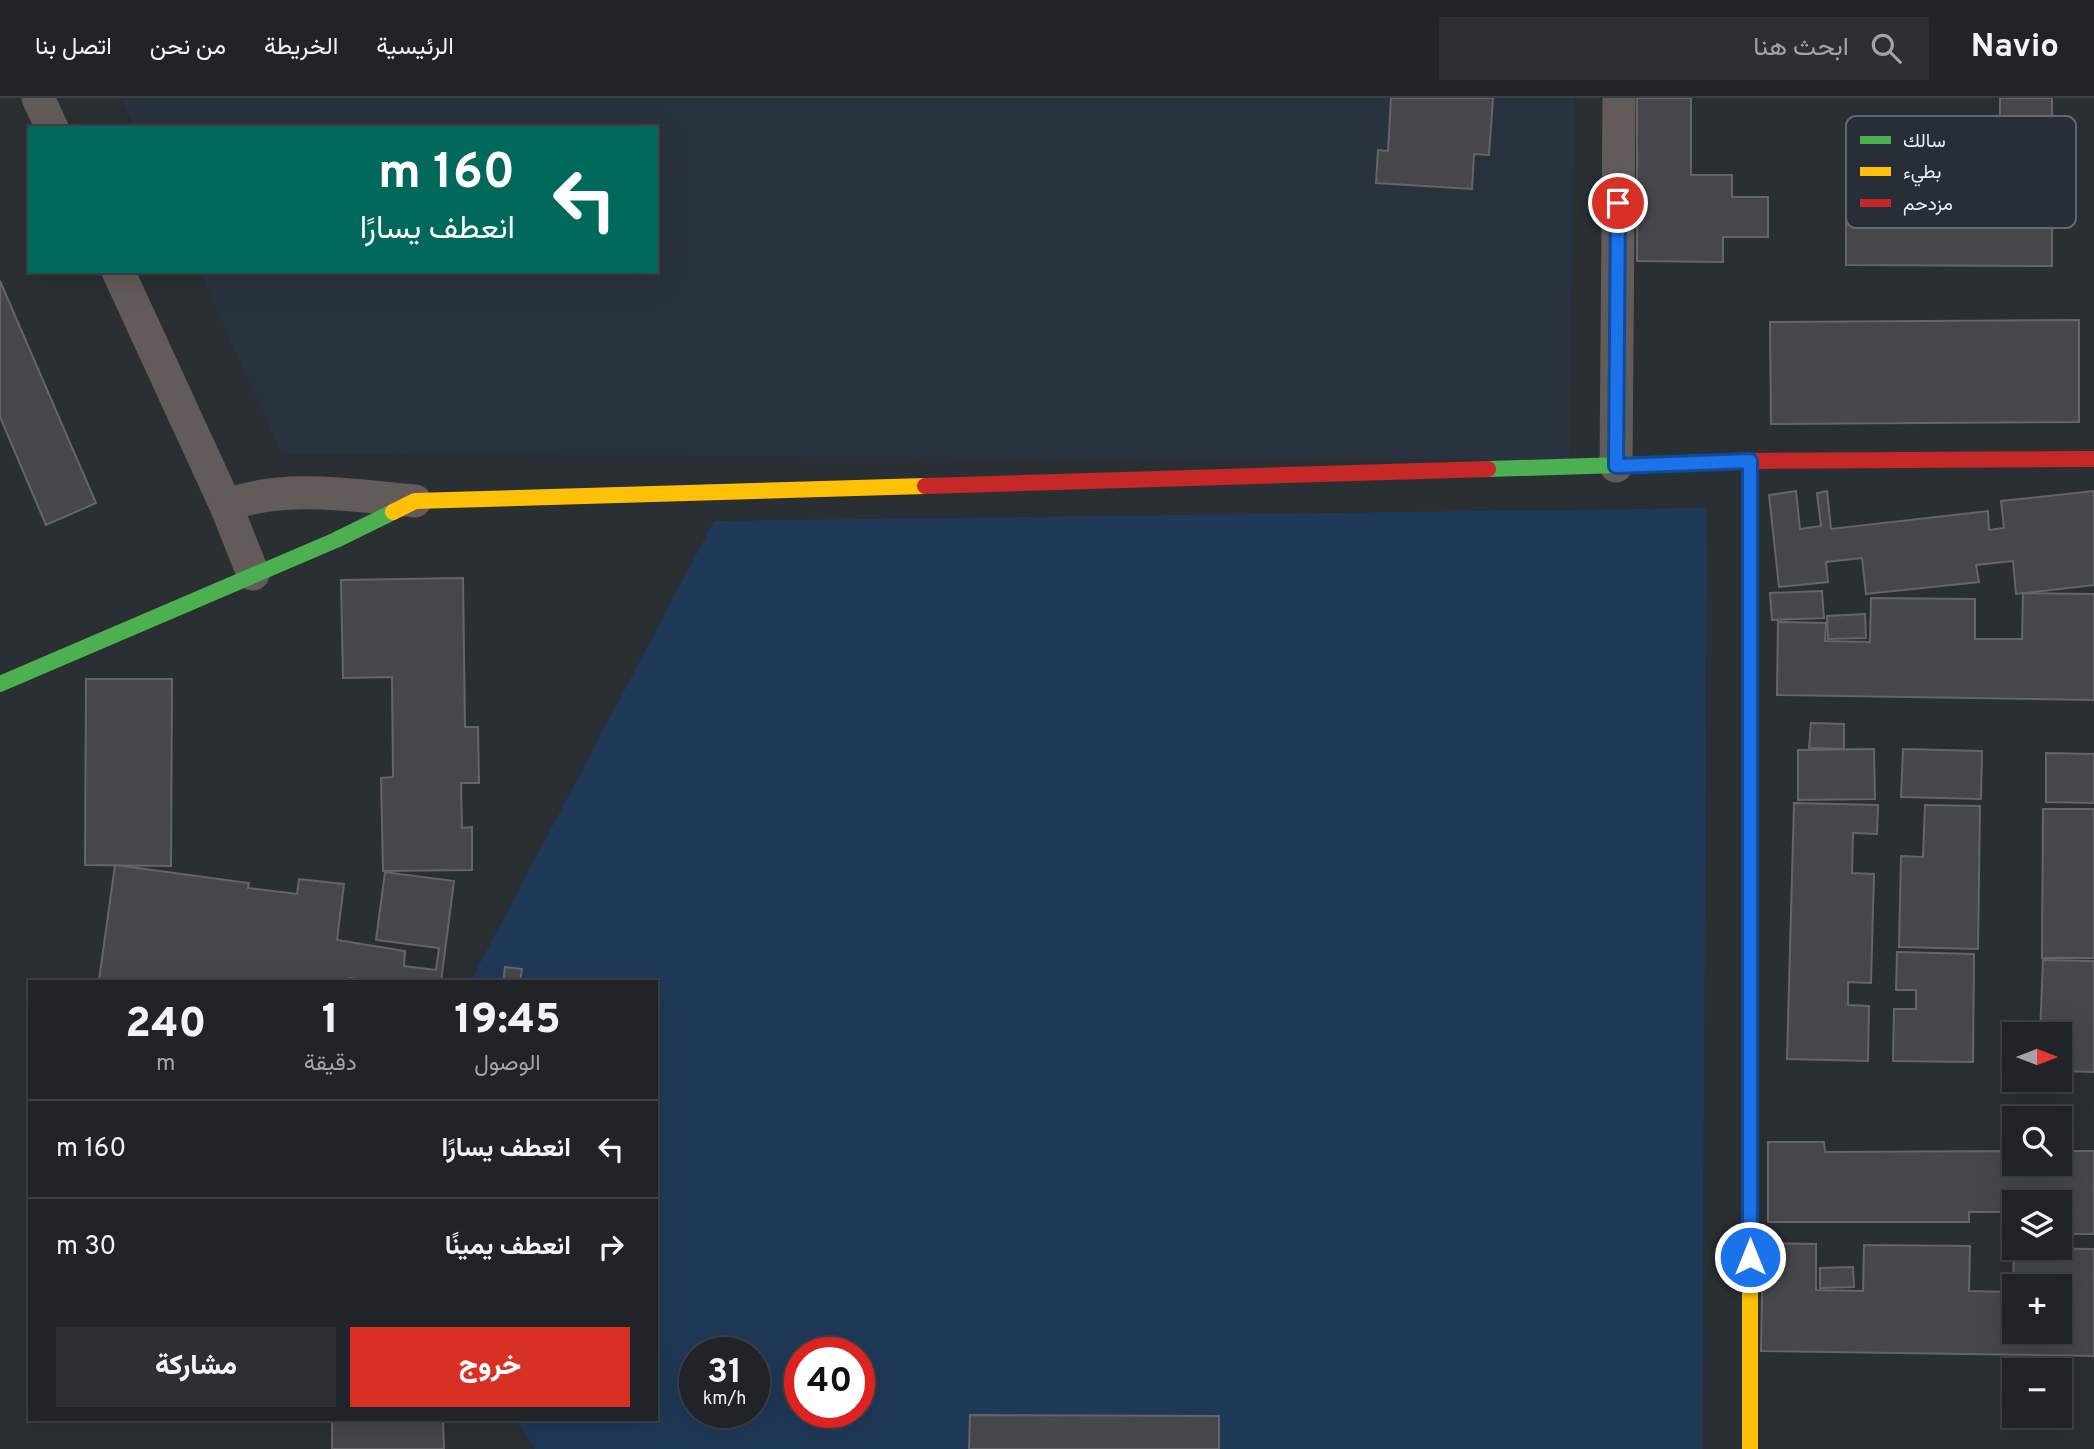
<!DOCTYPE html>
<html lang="ar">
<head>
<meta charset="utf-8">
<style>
  body { margin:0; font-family:Overpass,Vazirmatn,sans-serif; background:#2d2f33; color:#f1f3f6; direction:rtl; height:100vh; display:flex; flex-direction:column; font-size:26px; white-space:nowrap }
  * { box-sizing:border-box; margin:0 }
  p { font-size:23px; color:#a2a4a7 }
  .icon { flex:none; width:38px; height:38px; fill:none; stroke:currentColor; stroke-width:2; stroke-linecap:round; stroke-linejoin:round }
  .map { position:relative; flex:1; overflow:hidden; direction:ltr }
  .panel { position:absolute; left:28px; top:882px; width:630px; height:441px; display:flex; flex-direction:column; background:#202327; border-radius:0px; box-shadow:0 7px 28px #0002,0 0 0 2px #3d4044; direction:rtl }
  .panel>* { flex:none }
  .hud { position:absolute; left:28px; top:28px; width:630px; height:147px; border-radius:0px; box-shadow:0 7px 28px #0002,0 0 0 2px #3d4044; direction:rtl; background:#00695c; color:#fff; overflow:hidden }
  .needle { width:46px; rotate:90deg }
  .tools { position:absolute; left:2002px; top:924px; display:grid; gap:14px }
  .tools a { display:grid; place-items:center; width:70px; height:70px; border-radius:0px; background:#202327; box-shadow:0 7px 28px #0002,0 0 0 2px #3d4044; font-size:35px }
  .speed { position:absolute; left:679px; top:1239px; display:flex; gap:14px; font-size:35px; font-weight:700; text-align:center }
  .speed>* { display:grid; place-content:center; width:91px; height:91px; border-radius:50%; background:#202327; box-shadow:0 7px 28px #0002,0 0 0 2px #3d4044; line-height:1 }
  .speed small { font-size:18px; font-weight:400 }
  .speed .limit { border:10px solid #d22; background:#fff; color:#111 }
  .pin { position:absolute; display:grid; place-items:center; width:60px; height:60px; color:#fff; margin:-30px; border:4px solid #fff; border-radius:50%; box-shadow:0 2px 7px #0007 }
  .me { position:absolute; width:77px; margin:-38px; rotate:0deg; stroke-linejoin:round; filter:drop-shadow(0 0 5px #0008) }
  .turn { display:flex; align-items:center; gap:24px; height:147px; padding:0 28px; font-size:32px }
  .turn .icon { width:91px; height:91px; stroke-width:2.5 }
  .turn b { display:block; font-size:49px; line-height:60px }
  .eta { display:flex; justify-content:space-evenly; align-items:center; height:119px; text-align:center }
  .eta b { font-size:42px; font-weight:800; line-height:49px }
  .button { display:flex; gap:14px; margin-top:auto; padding:14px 28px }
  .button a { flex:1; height:80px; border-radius:0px; background:#d93025; color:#fff; font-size:28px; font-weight:800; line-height:80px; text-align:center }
  .button a+a { background:#2d2f33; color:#f1f3f6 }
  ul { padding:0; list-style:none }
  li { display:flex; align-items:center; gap:21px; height:98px; padding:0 28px; border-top:2px solid #3d4044 }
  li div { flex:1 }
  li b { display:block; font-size:26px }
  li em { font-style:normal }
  header { display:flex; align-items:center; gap:42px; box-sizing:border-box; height:98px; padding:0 35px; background:#202327; border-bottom:2px solid #3d4044 }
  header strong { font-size:33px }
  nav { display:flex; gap:38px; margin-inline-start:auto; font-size:24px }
  .search { width:490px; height:63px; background:#2d2f33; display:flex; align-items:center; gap:18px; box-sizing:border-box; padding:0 24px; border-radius:0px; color:#a2a4a7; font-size:26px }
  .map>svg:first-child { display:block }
</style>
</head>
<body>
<header>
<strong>Navio</strong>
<div class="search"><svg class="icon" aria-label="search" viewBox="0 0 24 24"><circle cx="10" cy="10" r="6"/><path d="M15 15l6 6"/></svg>ابحث هنا</div>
<nav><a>الرئيسية</a><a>الخريطة</a><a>من نحن</a><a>اتصل بنا</a></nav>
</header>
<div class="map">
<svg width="2094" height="1351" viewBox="0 0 2094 1351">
  <rect width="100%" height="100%" fill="#2a2f34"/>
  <path fill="#29333f" d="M 121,0 L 1574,0 L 1569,362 L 282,356 L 199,173 L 656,173 L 656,30 L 135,30 Z"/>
  <path fill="#1f3958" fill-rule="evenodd" d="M 1707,410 L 1702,1351 L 535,1351 L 516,1321 L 656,1321 L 656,884 L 470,884 L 714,423 ZM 695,1255 L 754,1255 L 754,1314 L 695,1314 ZM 800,1255 L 859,1255 L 859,1314 L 800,1314 Z"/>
  <g fill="#47474b" stroke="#656569" stroke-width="2" fill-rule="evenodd">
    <path d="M 1391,0 L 1493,0 L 1489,57 L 1474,56 L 1472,91 L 1376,85 L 1378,52 L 1388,53 Z"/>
    <path d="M 1637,0 L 1691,0 L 1691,77 L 1732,77 L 1732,99 L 1768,99 L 1768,139 L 1723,139 L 1723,164 L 1637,163 Z"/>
    <path d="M 2000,0 L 2052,0 L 2052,168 L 1846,167 L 1846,79 L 2000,79 Z"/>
    <path d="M 0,183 L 96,405 L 46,427 L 0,319 Z"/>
    <path d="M 2079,222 L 2079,324 L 1771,326 L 1770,224 Z"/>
    <path d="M 1796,393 L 1800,431 L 1821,428 L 1817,395 L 1827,393 L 1831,431 L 1988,413 L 1989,432 L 2004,430 L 2001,403 L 2094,393 L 2094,487 L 2016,496 L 2013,463 L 1976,467 L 1979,484 L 1866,496 L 1862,460 L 1826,464 L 1828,484 L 1779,489 L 1769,397 Z"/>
    <path d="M 463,480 L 465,629 L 478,629 L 479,685 L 461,685 L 462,730 L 472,729 L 472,772 L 383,773 L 381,680 L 393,679 L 392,579 L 343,580 L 341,482 Z"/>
    <path d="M 1822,493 L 1824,520 L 1772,522 L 1770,495 Z"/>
    <path d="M 2023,495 L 2094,496 L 2094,602 L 1777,597 L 1778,524 L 1826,525 L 1825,543 L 1870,544 L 1871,500 L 1975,501 L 1975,541 L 2022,541 Z"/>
    <path d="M 1865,516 L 1866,540 L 1828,541 L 1827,518 Z"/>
    <path d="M 86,581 L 172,581 L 171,768 L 85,767 Z"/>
    <path d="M 1811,625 L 1844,626 L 1844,651 L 1809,650 Z"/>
    <path d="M 1874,651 L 1875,701 L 1798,702 L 1798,652 Z"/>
    <path d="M 1903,651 L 1982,653 L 1981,701 L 1901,699 Z"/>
    <path d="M 2046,655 L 2094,656 L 2094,705 L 2046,704 Z"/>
    <path d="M 1794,705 L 1878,707 L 1877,736 L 1853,735 L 1852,775 L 1874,776 L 1871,885 L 1848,884 L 1848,907 L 1869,908 L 1868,963 L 1787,961 Z"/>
    <path d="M 1925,707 L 1980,708 L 1978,851 L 1899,849 L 1901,758 L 1923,759 Z"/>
    <path d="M 2043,711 L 2094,711 L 2094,860 L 2042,860 Z"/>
    <path d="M 115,767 L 249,785 L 248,790 L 297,796 L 299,781 L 344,786 L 337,842 L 405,853 L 404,868 L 436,872 L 439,850 L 376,842 L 385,774 L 454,783 L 441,884 L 377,884 L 350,880 L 349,884 L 99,882 Z"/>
    <path d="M 1897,854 L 1974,856 L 1973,964 L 1893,963 L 1894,911 L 1916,911 L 1916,892 L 1896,892 Z"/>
    <path d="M 2043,862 L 2094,863 L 2094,974 L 2060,973 L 2060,936 L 2040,936 Z"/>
    <path d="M 505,869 L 522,871 L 520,884 L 503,884 Z"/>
    <path d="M 1768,1044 L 1824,1044 L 1825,1054 L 2014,1053 L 2014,1066 L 2060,1066 L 2060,1053 L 2094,1053 L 2094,1136 L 2060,1136 L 2060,1104 L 2014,1104 L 2014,1136 L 2010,1136 L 2010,1114 L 1969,1114 L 1969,1124 L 1768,1124 Z"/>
    <path d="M 1763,1145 L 1816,1146 L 1816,1192 L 1863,1193 L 1864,1147 L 1970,1148 L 1969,1193 L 2013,1194 L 2014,1150 L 2094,1151 L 2094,1258 L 1761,1253 ZM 2014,1188 L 2060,1188 L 2060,1234 L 2014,1234 Z"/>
    <path d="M 1853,1169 L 1854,1189 L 1820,1190 L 1820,1170 Z"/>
    <path d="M 970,1317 L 1219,1318 L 1219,1351 L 969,1351 Z"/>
    <path d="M 332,1321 L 443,1321 L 444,1351 L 332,1351 Z"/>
  </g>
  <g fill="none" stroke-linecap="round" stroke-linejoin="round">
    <g stroke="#635b59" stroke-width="33">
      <path d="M 38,0 L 52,30"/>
      <path d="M 118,173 L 226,408 L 253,476"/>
      <path d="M 1616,368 L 1619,0"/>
      <path d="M 226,408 C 282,385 356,398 415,403"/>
    </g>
    <g stroke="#4caf50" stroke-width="16">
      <path d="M 1750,366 L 1750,848"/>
      <path d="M 1488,371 L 1750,363"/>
      <path d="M 0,586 L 336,442 L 393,414"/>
    </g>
    <g stroke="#ffc107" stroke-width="16">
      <path d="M 393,414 L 415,403 L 925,388"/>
      <path d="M 1750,848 L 1750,1351"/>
    </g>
    <g stroke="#c62828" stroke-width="16">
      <path d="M 1750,366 L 1750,363 L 2094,361"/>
      <path d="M 925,388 L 1488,371"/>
    </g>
  </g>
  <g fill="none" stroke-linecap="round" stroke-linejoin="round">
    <defs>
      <path id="route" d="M 1618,105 L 1616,368 L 1750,363 L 1750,1159"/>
    </defs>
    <use href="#route" stroke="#114b97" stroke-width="18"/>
    <use href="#route" stroke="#1a73e8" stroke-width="12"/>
  </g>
  <rect x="1846" y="18" width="230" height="112" rx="10" fill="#272e37" stroke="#61686f" stroke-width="2"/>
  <rect x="1860" y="38" width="31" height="8" fill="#4caf50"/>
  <rect x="1860" y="69" width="31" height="9" fill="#ffc107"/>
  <rect x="1860" y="101" width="31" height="8" fill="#c62828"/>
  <g font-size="19" fill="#e9eef3">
    <text x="1903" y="49">سالك</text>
    <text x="1903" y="80">بطيء</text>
    <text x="1903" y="112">مزدحم</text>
  </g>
</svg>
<div class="tools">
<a><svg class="needle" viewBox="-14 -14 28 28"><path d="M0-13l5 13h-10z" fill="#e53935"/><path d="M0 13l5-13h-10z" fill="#a2a4a7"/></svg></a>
<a><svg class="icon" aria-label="search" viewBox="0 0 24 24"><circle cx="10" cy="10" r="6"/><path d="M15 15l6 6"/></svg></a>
<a><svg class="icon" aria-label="layers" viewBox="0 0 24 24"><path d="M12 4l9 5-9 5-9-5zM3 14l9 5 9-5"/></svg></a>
<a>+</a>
<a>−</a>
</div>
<div class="speed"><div>31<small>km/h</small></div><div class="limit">40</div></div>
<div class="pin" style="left:1618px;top:105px;background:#d93025"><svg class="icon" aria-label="arrive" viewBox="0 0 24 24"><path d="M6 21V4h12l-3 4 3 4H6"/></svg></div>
<svg class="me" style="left:1750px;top:1159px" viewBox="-20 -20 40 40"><circle r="17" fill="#1a73e8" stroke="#fff" stroke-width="3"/><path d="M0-11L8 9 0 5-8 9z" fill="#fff"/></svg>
<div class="hud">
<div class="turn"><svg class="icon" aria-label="left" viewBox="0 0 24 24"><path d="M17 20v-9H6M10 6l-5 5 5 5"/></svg><div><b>160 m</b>انعطف يسارًا</div></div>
</div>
<section class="panel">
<div class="eta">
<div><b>19:45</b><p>الوصول</p></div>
<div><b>1</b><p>دقيقة</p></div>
<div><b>240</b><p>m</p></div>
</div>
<ul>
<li><svg class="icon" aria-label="left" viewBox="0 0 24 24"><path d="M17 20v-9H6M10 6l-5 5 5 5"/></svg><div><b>انعطف يسارًا</b></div><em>160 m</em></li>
<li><svg class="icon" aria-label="right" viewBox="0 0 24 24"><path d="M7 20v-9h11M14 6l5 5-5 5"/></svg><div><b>انعطف يمينًا</b></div><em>30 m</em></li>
</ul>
<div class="button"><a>خروج</a><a>مشاركة</a></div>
</section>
</div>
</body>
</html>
